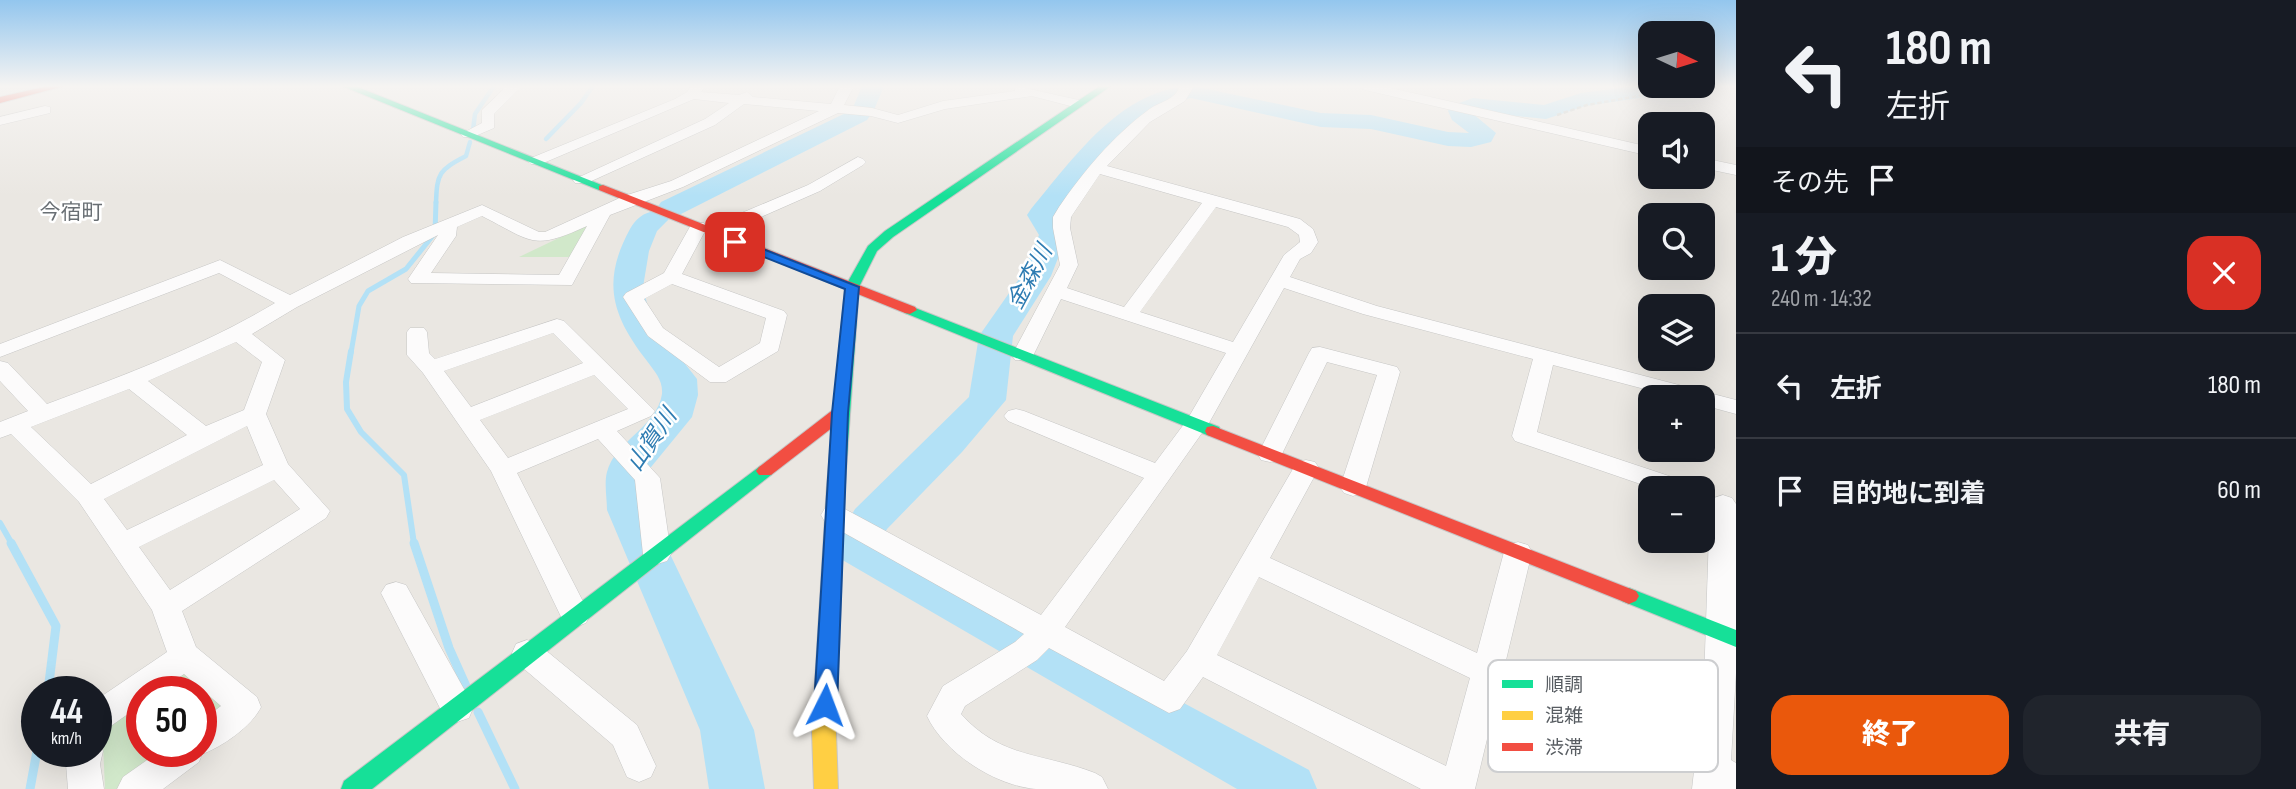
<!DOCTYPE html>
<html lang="ja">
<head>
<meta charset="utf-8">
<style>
  body { margin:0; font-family:"Sofia Sans Condensed","Noto Sans JP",sans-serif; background:#20242c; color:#f1f3f6; height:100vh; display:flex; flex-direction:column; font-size:26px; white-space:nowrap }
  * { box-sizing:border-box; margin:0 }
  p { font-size:23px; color:#9ea1a6 }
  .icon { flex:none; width:38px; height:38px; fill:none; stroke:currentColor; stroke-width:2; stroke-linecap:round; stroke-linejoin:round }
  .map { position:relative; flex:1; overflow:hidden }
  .panel { display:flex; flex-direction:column; background:#171b24; width:560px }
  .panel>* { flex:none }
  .hud { background:#171b24; color:#f1f3f6; overflow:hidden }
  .needle { width:46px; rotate:94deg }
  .tools { position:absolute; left:1638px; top:21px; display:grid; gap:14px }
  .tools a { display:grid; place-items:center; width:77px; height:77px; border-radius:14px; background:#171b24; box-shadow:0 7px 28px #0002; font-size:35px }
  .speed { position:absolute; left:21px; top:676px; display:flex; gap:14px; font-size:35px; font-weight:700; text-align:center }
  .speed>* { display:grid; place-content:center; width:91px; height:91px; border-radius:50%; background:#171b24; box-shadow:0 7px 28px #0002; line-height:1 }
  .speed small { font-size:18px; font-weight:400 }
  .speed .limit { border:10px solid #d22; background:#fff; color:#111 }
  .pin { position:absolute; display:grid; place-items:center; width:60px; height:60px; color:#fff; margin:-30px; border-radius:14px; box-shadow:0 4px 10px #0006 }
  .me { position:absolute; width:77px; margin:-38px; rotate:3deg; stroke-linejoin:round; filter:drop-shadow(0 0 5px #0008) }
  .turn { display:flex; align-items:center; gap:24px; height:147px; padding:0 35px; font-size:32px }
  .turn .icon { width:91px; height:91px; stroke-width:2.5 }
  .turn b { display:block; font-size:49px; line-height:60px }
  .then { display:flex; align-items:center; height:66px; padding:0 35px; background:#0003; gap:14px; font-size:26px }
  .round { display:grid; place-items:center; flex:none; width:74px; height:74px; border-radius:21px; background:#20242c }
  .overview { display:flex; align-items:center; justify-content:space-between; height:119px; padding:0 35px }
  h1 { font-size:42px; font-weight:800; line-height:52px }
  .button { display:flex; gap:14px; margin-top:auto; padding:14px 35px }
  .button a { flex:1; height:80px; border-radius:21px; background:#ea580c; color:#fff; font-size:28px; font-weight:800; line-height:80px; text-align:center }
  .button a+a { background:#20242c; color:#f1f3f6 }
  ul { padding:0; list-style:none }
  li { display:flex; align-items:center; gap:21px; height:105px; padding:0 35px; border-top:2px solid #363941 }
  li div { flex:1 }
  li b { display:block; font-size:26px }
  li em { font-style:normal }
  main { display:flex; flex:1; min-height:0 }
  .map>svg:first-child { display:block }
</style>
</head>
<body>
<main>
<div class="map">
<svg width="1736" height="789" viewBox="0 0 1736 789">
  <rect width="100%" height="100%" fill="#eae7e2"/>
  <g fill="#d1e8ca">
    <path d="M 588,224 L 573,257 L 519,257 Z"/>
    <path d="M 184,662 L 236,709 L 201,735 L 201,691 L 144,691 Z"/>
    <path d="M 142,693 L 142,751 L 180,751 L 128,789 L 105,789 L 102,721 Z"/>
  </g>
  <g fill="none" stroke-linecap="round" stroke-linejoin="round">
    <g stroke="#b3e1f6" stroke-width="4.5">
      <path d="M 473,130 L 475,114 L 494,86"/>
      <path d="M 546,139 L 581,103 L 593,86"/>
      <path d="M 436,203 C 437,173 439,170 466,156 L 470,142"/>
    </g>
    <path stroke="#b3e1f6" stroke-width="5" d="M 351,353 L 359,306 L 368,291 L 406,269 L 435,233 L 436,202"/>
    <g stroke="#b3e1f6" stroke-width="6">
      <path d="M 351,351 L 346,382 L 347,409 L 361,432 L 404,475 L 414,544"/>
      <path d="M 0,523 L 12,544"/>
    </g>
    <g stroke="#b3e1f6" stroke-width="9">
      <path d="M 11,543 L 56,626 L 48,691"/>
      <path d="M 414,543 L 449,648 L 466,686"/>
      <path d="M 478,712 L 515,789"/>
      <path d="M 30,789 L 37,751"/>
    </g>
    <g fill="#b3e1f6" fill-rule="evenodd">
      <path d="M 862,86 L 884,86 L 874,110 L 867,120 L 681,214 L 666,215 L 669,219 L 657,231 L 649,251 L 643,287 L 650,316 L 660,332 L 697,379 L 698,395 L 692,417 L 647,472 L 649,510 L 754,730 L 765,789 L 709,789 L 700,730 L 607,510 C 607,499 604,483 607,472 C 615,441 657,427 662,394 C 663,380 655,372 647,361 C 612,316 601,282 630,229 C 636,218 647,209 660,212 L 657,208 L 661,202 L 852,110 Z"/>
      <path d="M 1193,86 L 1321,113 L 1371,115 L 1448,132 L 1469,133 L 1452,120 L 1448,111 L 1451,106 L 1473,98 L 1544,105 L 1581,93 L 1635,86 L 1691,86 L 1687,90 L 1680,92 L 1585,106 L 1546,119 L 1476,112 L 1472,113 L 1496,133 L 1491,142 L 1471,147 L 1448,146 L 1371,129 L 1321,127 L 1191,98 C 1130,109 1090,170 1055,215 L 1067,235 L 1051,276 L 1013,336 L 1006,400 L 962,452 L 887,529 L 881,541 L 1309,770 L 1317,789 L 1237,789 L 839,558 L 833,547 L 855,509 L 969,397 L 979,336 L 1021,276 L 1039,235 L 1027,215 L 1031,209 C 1073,159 1121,88 1193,86 Z"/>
    </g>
    <defs>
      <g id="street">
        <path d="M 507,86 L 522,86 L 494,114 L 494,128 L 473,137 L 463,137 L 461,134 L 482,123 L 482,110 Z"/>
        <path d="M 691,86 L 705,86 L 701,92 L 739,95 L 747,92 L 753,97 L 831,104 L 840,86 L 854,86 L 844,105 L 872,108 L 898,115 L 943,101 L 1015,91 L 1016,86 L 1083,101 L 1085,104 L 1078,108 L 1032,96 L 945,109 L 898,123 L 871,116 L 838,113 L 683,187 L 610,215 L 572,285 L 411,283 L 408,279 L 438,235 L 297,307 L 252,334 L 285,360 L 266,414 L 288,464 L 330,511 L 326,518 L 182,611 L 196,647 L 257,697 L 261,707 C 252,726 222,747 202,754 L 199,762 L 163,789 L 117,789 L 123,777 L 160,751 L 201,751 L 201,721 L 221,706 L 184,674 L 159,691 L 142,691 L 142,704 L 108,728 L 96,732 L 96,700 L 167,652 L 152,610 L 79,502 L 11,434 L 0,438 L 0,422 L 28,411 L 0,381 L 0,361 L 8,363 L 47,404 C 125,375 203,346 275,303 L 219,273 L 0,357 L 0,344 L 220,260 L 290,295 L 403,237 L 482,205 L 539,232 L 545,232 L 624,196 L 671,181 L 819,111 L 744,104 L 715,125 L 587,183 L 575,183 L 573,180 L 705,119 L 729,103 L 694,99 L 541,164 L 531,164 L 528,161 L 531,158 L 675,99 L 687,92 ZM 482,216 C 533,242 532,251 587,226 L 559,275 L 431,273 L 456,236 L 457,227 ZM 236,342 L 262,362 L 244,410 L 206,426 L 148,381 ZM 129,389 L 187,435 L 91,484 L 31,427 ZM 247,426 L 263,465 L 127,530 L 104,499 ZM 274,480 L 300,509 L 170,590 L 139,547 Z"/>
        <path d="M 1180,86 L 1194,86 L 1185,101 L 1150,122 L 1107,166 L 1300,219 L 1313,229 L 1318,242 L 1311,253 L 1300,259 L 1290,277 L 1377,306 L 1736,400 L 1736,414 L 1703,405 L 1703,397 L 1675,397 L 1553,365 L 1537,432 L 1687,482 L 1691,488 L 1652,488 L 1515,441 L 1512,436 L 1533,359 L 1363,314 L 1284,288 L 1209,423 L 1065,627 L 1164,681 L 1187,651 L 1297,462 L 1306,460 L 1315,462 L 1319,468 L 1270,558 L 1477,653 L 1504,552 L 1508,545 L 1518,542 L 1528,545 L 1532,552 L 1475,789 L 1421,789 L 1203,677 L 1180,709 L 1169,713 L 1049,648 L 1037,660 L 965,706 L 961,714 C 1001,759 1044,753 1095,773 L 1102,777 L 1108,789 C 1084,789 1060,789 1036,789 C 996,786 944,753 927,716 L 943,686 L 1015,642 L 1024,634 L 825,522 L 821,515 L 825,508 L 834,506 L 843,508 L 1041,615 L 1144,478 L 1008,421 L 1004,416 L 1008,411 L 1016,409 L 1024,411 L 1155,463 L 1187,420 L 1226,353 L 1061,299 L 1031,360 L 1015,360 L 1012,355 L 1060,265 L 1053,228 L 1053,217 L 1059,207 C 1083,172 1113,136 1147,111 C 1159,101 1174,102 1180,86 ZM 1100,174 L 1202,203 L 1124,307 L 1067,288 L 1078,265 L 1070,228 L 1071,217 ZM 1216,207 L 1288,227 L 1299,235 L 1300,242 L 1284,255 L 1233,342 L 1140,312 ZM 1259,577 L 1470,678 L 1446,766 L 1217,655 Z"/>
        <path d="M 1358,86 L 1382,86 L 1650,147 L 1650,156 L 1365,90 Z"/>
        <path d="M 45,106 L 50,107 L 50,113 L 0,125 L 0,117 Z"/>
        <path d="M 858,157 L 863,159 L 866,162 L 863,165 L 820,191 L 718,236 L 712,237 L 704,233 L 682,274 L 784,311 L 787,315 L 778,351 L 726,382 L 710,382 L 648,336 L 623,297 L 626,293 L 664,273 L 692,223 L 704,223 L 706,228 L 808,185 ZM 672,284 L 766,318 L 760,343 L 719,367 L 663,328 L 644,299 Z"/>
        <path d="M 1703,158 L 1736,165 L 1736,175 L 1703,168 Z"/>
        <path d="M 557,319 L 564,321 L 655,411 L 651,416 L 617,431 L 660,478 L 671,554 L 667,561 L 657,564 L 647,561 L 643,554 L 635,480 L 598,439 L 517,473 L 590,615 L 586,623 L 575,627 L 564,623 L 491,471 L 423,373 L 407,355 L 407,332 L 410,328 L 424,328 L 427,332 L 429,353 L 435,359 ZM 553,333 L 583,363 L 471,407 L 444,371 ZM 594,375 L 628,409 L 508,458 L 480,420 Z"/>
        <path d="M 1320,347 L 1397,367 L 1400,372 L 1366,487 L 1362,493 L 1353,496 L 1344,493 L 1340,487 L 1377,375 L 1327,362 L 1279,460 L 1270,462 L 1261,460 L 1258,454 L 1309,353 L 1312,348 Z"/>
        <path d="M 1723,495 L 1732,498 L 1736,504 L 1736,673 L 1731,760 L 1736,763 L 1736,789 L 1692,789 L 1704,682 L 1710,504 L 1714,498 Z"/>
        <path d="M 396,582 L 406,585 L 469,698 L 473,708 L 469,718 L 457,722 L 445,718 L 381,593 L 386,585 Z"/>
        <path d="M 527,640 L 538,644 L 637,725 L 656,766 L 651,777 L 639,782 L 627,777 L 613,745 L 516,662 L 512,653 L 516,644 Z"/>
        <path d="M 96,740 L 103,751 L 100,764 L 104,789 L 68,789 L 66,764 L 69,751 L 96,751 Z"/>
      </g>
      <g id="fast">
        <path d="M 342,86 L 355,86 L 609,188 L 599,190 Z"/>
        <path d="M 1100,86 L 1111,86 L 893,237 L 877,251 L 859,287 L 845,485 L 842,489 L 830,489 L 827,485 L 845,287 L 868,246 L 885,231 Z"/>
        <path d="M 910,306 L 1219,427 L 1221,431 L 1213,436 L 1207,435 L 905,313 L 903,310 L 905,307 Z"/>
        <path d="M 765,465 L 771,467 L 774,471 L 771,475 L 372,789 L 341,789 L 344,781 L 759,467 Z"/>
        <path d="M 1629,588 L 1736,630 L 1736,647 L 1622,601 L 1619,596 L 1622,591 Z"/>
      </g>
      <path id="slow" d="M 836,479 L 842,481 L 845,485 L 836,732 L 838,789 L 814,789 L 812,732 L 827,485 L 830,481 Z"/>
      <g id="jam">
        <path d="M 48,86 L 64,86 L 0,103 L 0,97 Z"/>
        <path d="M 603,185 L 915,307 L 917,310 L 910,314 L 905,313 L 599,190 L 599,186 Z"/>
        <path d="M 840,408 L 846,409 L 848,413 L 846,417 L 771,475 L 759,475 L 756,471 L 759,467 L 834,409 Z"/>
        <path d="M 1213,426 L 1636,591 L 1639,596 L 1636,601 L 1629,604 L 1622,601 L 1207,435 L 1205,431 L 1207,427 Z"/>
      </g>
    </defs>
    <use href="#street" stroke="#c6c6c5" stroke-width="1"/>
    <use href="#fast" stroke="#c7c6c6" stroke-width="2"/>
    <use href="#slow" stroke="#c7c6c6" stroke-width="2"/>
    <use href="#jam" stroke="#c7c6c6" stroke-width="2"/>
    <path stroke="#c4cac6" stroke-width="2.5" stroke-dasharray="4.5 2.5" stroke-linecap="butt" d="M 1557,115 L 1587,105 L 1695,86"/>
    <use href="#street" fill="#fcfbfb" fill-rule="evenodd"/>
    <use href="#fast" fill="#16e098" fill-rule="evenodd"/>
    <use href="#slow" fill="#ffcf43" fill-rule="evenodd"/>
    <use href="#jam" fill="#f24e42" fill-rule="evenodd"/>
  </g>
  <linearGradient id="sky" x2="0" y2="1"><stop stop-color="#93c6ee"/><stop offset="0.44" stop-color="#f6f4f2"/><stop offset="1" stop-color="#f6f4f2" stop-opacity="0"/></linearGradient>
  <rect width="1736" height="196" fill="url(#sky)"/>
  <path fill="#1a73e8" stroke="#114b97" stroke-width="2" d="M 735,238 L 859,287 L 848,413 L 837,705 L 833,712 L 825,715 L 817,712 L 814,705 L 832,413 L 845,289 L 731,244 L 729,242 Z"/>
  <g text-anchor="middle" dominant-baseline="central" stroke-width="5" stroke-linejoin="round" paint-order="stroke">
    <g font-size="21" fill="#696f74" stroke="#fff">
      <text x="71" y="212">今宿町</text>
    </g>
    <g font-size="23" font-style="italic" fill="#2e7cb2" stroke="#fff">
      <text transform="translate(1030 277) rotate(-62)">金森川</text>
      <text transform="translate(652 440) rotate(-56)">山賀川</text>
    </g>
  </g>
  <rect x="1488" y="660" width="230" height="112" rx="10" fill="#fff" stroke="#cdced0" stroke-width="2"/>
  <rect x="1502" y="680" width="31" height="8" fill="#16e098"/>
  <rect x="1502" y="711" width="31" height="9" fill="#ffcf43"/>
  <rect x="1502" y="743" width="31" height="8" fill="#f24e42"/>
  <g font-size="19" fill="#585d62">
    <text x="1545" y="691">順調</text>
    <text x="1545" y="722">混雑</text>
    <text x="1545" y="754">渋滞</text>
  </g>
</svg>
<div class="tools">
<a><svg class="needle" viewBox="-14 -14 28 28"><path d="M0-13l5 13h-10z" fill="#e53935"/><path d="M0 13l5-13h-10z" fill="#9ea1a6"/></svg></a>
<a><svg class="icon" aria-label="sound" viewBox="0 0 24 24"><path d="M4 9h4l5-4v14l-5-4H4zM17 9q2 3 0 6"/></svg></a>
<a><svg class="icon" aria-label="search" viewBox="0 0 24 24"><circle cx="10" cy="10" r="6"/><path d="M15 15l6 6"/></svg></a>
<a><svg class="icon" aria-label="layers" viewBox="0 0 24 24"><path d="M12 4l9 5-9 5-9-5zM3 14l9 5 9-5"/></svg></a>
<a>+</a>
<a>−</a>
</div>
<div class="speed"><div>44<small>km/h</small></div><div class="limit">50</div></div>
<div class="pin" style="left:735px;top:242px;background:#d93025"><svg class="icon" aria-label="arrive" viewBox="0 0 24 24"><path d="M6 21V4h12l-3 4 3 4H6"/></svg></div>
<svg class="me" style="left:825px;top:705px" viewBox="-20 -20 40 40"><path d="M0-17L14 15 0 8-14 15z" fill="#1a73e8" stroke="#fff" stroke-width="4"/></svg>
</div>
<section class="panel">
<div class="hud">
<div class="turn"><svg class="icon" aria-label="left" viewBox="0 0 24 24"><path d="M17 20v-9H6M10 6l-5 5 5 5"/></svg><div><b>180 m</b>左折</div></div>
<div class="then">その先<svg class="icon" aria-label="arrive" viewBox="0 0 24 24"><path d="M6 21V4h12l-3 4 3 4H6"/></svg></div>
</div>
<div class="overview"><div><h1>1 分</h1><p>240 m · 14:32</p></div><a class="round" style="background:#d93025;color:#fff"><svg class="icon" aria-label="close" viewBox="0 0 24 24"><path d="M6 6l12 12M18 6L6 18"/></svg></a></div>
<ul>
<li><svg class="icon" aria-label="left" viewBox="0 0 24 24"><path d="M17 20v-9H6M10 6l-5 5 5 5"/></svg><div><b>左折</b></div><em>180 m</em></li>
<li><svg class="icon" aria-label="arrive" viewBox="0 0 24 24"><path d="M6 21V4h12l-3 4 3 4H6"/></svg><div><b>目的地に到着</b></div><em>60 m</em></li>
</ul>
<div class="button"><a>終了</a><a>共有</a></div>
</section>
</main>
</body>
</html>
